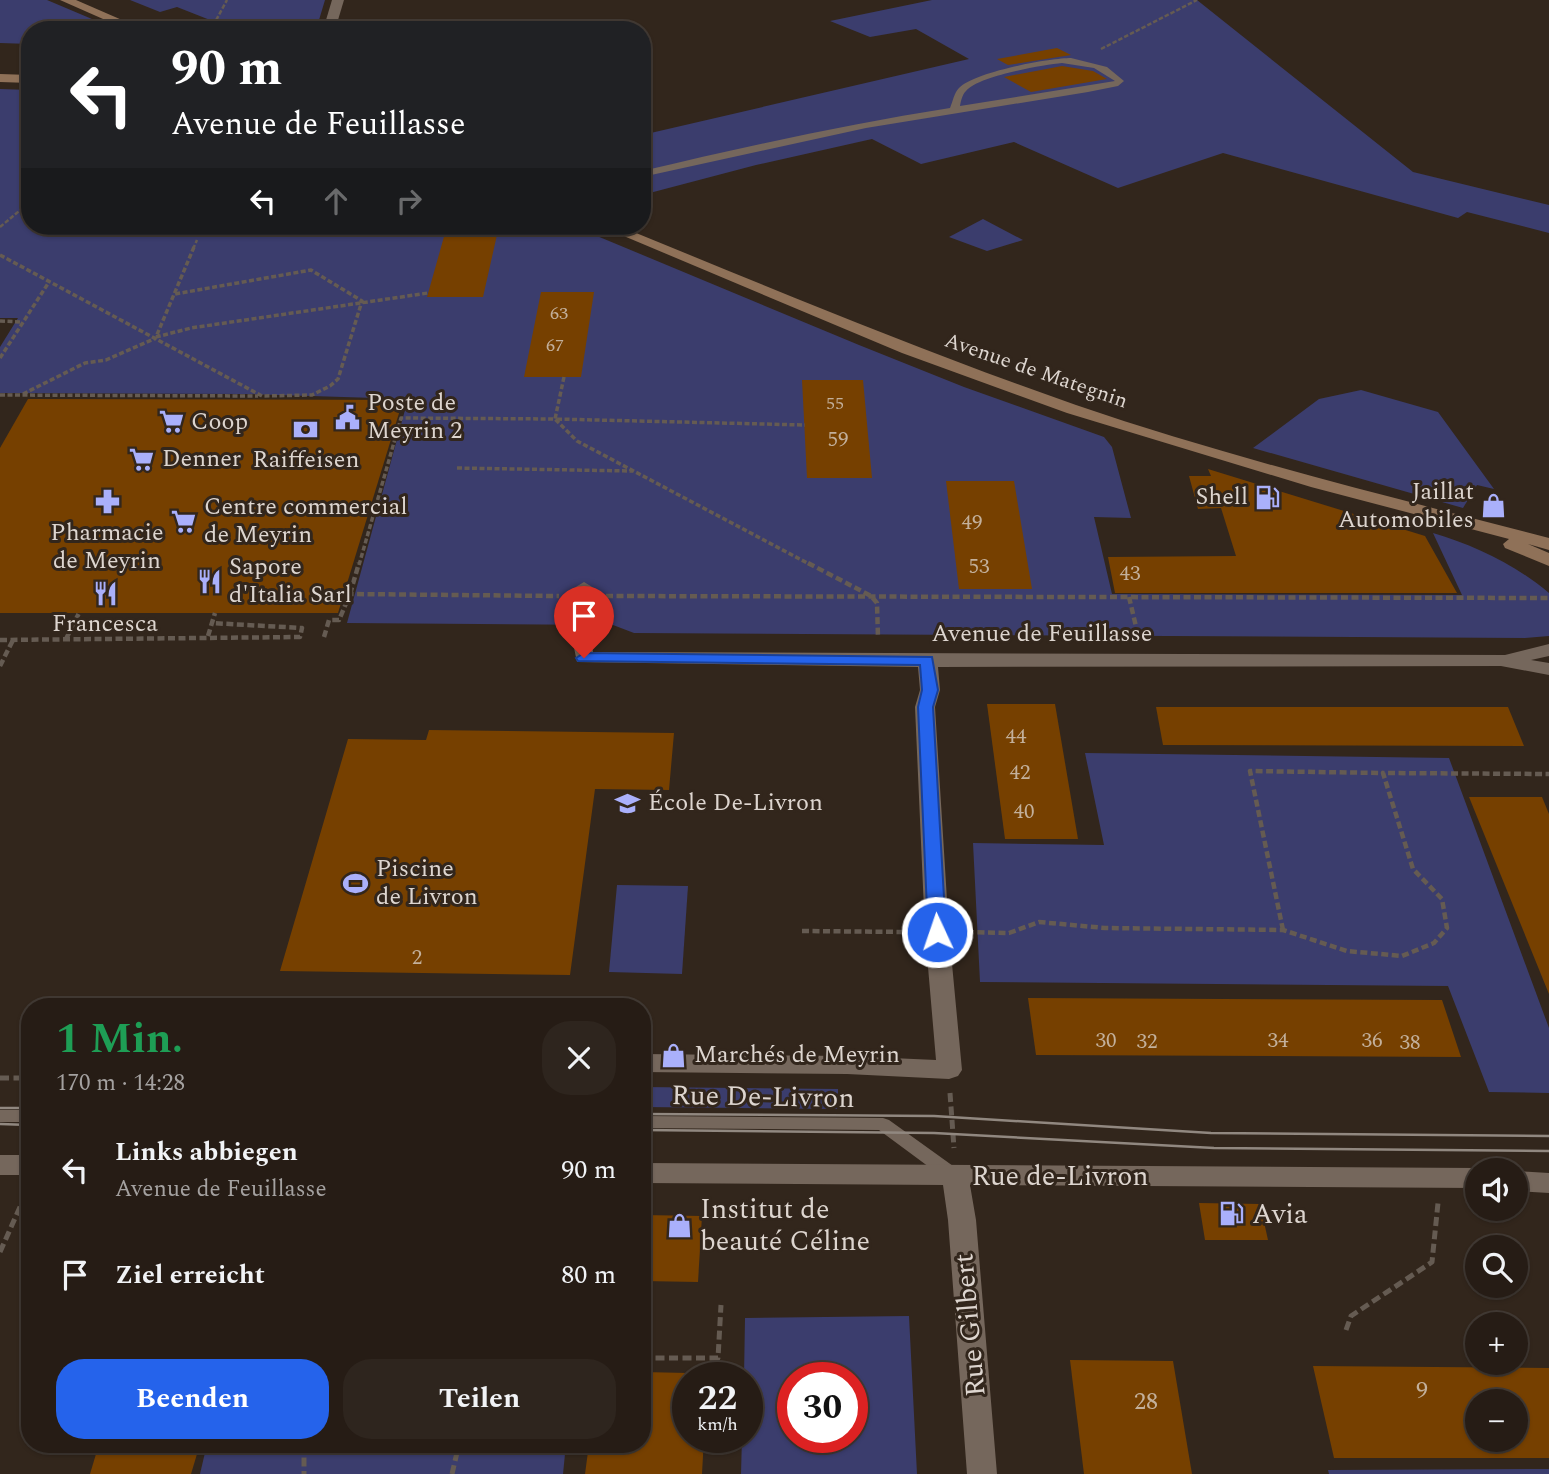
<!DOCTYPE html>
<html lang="de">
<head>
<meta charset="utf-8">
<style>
  body { margin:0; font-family:Spectral,serif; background:#2e251e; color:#f1f3f6; height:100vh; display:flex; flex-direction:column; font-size:26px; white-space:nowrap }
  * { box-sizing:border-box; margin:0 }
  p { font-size:23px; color:#a4a1a0 }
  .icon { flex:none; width:38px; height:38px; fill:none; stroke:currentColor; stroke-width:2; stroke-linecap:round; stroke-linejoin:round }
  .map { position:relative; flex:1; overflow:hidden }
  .sheet { position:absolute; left:21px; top:998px; width:630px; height:455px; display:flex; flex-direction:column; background:#261c15; border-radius:28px; box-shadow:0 2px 5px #0004,0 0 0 2px #423a34 }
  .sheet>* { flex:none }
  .top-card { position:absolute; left:21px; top:21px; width:630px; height:214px; border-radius:28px; box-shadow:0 2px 5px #0004,0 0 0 2px #423a34; background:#202124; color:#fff; overflow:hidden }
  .tools { position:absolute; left:1465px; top:1158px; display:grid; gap:14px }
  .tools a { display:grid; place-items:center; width:63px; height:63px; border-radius:50%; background:#261c15; box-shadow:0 2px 5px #0004,0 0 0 2px #423a34; font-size:35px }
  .speed { position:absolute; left:672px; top:1362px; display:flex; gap:14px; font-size:35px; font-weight:700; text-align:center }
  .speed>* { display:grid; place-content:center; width:91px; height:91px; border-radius:50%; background:#261c15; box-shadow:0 2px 5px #0004,0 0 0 2px #423a34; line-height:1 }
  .speed small { font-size:18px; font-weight:400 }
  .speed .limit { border:10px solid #d22; background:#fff; color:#111 }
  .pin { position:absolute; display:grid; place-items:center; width:60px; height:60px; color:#fff; margin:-72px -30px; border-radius:50% 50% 50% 0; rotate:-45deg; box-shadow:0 0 7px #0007 }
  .pin .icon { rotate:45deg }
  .me { position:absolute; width:77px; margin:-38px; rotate:357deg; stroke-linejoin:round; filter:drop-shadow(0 0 5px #0008) }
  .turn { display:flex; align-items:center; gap:24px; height:147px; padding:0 35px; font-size:32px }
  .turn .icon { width:91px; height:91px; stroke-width:2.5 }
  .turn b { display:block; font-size:49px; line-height:60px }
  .lanes { display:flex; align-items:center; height:66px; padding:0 35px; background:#0003; justify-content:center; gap:35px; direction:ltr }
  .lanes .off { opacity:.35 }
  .round { display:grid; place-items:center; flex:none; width:74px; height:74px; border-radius:28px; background:#2e251e }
  .headline { display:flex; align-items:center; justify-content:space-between; height:119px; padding:0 35px }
  h1 { font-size:42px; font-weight:700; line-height:52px; color:#1e9e55 }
  .cta { display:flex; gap:14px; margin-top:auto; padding:14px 35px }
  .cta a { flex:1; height:80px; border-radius:28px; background:#2563eb; color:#fff; font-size:28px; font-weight:700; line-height:80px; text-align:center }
  .cta a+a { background:#2e251e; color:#f1f3f6 }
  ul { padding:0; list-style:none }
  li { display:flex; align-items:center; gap:21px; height:105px; padding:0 35px }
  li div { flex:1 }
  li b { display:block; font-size:26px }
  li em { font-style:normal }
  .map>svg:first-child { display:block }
</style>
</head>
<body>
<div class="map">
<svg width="1549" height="1474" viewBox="0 0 1549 1474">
  <rect width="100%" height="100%" fill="#32261c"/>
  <g fill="#3b3d6d" fill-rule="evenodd">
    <path d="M 0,0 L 47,0 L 118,30 L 30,30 L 30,44 L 0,43 Z"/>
    <path d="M 130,0 L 325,0 L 316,30 L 204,30 L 193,25 L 210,20 L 177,7 L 160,12 Z"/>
    <path d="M 932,0 L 1197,0 L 1413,172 L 1549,205 L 1549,233 L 1467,212 L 1458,218 L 1223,153 L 1118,188 L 1014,142 L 921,164 L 872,139 L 756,165 L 642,195 L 642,135 L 969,59 L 916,29 L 870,37 L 830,21 Z"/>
    <path d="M 0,89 L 30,90 L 30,226 L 573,226 L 859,345 L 964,387 L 1104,437 L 1112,447 L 1131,518 L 1094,517 L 1112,594 L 1462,595 L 1433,533 C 1474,545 1516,565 1549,593 L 1549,636 L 1525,638 L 634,633 L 613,625 L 347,623 L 408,399 L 244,394 L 0,393 L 0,347 L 18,318 L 0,318 Z"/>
    <path d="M 983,219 L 1023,240 L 987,251 L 949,237 Z"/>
    <path d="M 1361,390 L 1438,412 L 1494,489 L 1477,485 L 1463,508 L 1253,448 L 1319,399 Z"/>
    <path d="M 1085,753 L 1449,758 L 1549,1028 L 1549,1093 L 1489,1092 L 1448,986 L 980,982 L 973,843 L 1104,845 Z"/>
    <path d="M 617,885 L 688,886 L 682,974 L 609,972 Z"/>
    <path d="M 642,1087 L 838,1089 L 838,1109 L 642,1107 Z"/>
    <path d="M 909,1316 L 917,1474 L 741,1474 L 742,1437 L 747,1437 L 747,1377 L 744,1377 L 745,1318 ZM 793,1377 L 852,1377 L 852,1437 L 793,1437 Z"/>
    <path d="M 207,1444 L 566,1444 L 563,1474 L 200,1474 Z"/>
    <path d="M 1549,1469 L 1549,1474 L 1329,1474 L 1328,1470 Z"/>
  </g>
  <g fill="#764000" fill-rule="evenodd">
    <path d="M 1057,48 L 1071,55 L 1008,65 L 997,59 Z"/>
    <path d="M 1062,66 L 1093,71 L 1107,79 L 1031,92 L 1004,77 Z"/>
    <path d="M 447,226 L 499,226 L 483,297 L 427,297 Z"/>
    <path d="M 541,292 L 594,292 L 581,377 L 524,377 Z"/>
    <path d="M 802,380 L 863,380 L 872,478 L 807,478 Z"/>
    <path d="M 28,399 L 403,400 L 338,613 L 0,613 L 0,448 Z"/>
    <path d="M 1208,469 L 1425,536 L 1457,593 L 1115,593 L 1108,557 L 1236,556 L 1221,508 L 1198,509 L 1189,476 L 1211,476 Z"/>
    <path d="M 946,481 L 1014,481 L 1032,589 L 959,589 Z"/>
    <path d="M 987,704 L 1055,704 L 1078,839 L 1005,839 Z"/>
    <path d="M 1156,707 L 1508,707 L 1524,746 L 1163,745 Z"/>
    <path d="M 429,730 L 674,733 L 669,790 L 595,789 L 570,975 L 280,971 L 348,739 L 426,740 Z"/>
    <path d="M 1469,797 L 1542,797 L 1549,814 L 1549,994 Z"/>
    <path d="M 1028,998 L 1442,1000 L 1461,1057 L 1036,1055 Z"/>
    <path d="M 1199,1203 L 1260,1204 L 1268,1240 L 1205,1240 Z"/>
    <path d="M 642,1215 L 702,1216 L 698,1282 L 642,1281 Z"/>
    <path d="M 1070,1360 L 1173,1361 L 1192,1474 L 1084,1474 Z"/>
    <path d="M 1313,1366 L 1549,1368 L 1549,1458 L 1334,1458 ZM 1477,1402 L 1516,1402 L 1516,1440 L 1477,1440 Z"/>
    <path d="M 642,1372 L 688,1373 L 688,1437 L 704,1437 L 702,1474 L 585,1474 L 589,1444 L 642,1444 Z"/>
    <path d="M 99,1444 L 200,1444 L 191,1474 L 90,1474 Z"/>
  </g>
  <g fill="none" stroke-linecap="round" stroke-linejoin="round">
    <g stroke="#655b52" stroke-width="2.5" stroke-dasharray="4.5 2" stroke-linecap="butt">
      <path d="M 220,30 L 214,24 L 227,0"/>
      <path d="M 1101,49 L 1197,0"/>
      <path d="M 0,227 L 30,202"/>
      <path d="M 193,249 L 197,240"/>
    </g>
    <g stroke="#655b52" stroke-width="3.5" stroke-dasharray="5 2.5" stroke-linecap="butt">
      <path d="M 194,247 L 156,337 L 191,328 L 428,293"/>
      <path d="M 0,255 L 262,396 L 312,395 L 330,386 L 338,379 L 362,301 L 311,270 L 175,294"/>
      <path d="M 0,321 L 21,322"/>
      <path d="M 0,358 L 49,282"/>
      <path d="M 564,377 L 555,419 L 805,425"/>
      <path d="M 23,394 L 85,363 L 106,360 L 156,338"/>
      <path d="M 0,395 L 258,396"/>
      <path d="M 457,468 L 633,471"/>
      <path d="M 359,565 L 401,418 L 555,419 L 577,441 L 811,565"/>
    </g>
    <g stroke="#655b52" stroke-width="4.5" stroke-dasharray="7 3.5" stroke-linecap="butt">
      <path d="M 808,563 L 871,596 L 877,603 L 878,638"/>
      <path d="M 350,594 L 359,563"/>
      <path d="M 606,596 L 1549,598"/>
      <path d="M 1129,597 L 1139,639"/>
      <path d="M 208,636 L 215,613"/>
      <path d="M 324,637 L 329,620 L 339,620 L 350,594 L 559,596"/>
      <path d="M 66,639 L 79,613"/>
      <path d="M 0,640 L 300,637 L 302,628 L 211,623"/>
      <path d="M 0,666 L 13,640"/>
      <path d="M 1283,930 L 1250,771 L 1383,773"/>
      <path d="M 802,931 L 908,932"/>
      <path d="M 967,932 L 1009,933 L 1039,922 L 1105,928 L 1283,930 L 1347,951 L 1402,956 L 1434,943 L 1447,928 L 1442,899 L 1413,869 L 1383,773 L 1549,774"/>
    </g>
    <g stroke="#655b52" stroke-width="5" stroke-dasharray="9 4.5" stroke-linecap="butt">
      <path d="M 0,1078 L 30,1078"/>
      <path d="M 950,1093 L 954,1148"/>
      <path d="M 0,1252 L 28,1189"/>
      <path d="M 1346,1330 L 1351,1316 L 1432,1262 L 1438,1203"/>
      <path d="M 642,1358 L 718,1358 L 721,1305"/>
      <path d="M 304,1444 L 304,1474"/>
      <path d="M 452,1474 L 459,1444"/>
    </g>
    <g fill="#75675c" fill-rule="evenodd">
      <path d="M 1071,58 L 1107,67 L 1124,81 L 1118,86 L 1088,92 L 866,128 L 642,177 L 642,171 C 744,147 847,124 950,108 C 953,101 954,93 959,88 C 974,72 1049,58 1071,58 ZM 1062,63 L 1094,68 L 1115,81 L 960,106 C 961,101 962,95 966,91 C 978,76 1042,65 1062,63 Z"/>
      <rect x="0" y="1110" width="30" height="12"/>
      <path d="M 642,1116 L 883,1118 L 889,1120 L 960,1171 L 963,1176 L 960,1181 L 954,1183 L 948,1181 L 879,1130 L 642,1128 Z"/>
    </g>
    <g fill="#75675c" fill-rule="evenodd">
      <path d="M 332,0 L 344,0 L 335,30 L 323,30 Z"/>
      <path d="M 584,582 L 594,588 L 589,624 L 593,652 L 1505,655 L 1549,644 L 1549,656 L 1531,660 L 1549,663 L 1549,675 L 1501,666 L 938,667 L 940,690 L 935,707 L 949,932 L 962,1070 L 958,1076 L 949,1079 L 847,1074 L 642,1072 L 642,1054 L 847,1056 L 936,1060 L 925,932 L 915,707 L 920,690 L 918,667 L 577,662 L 569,624 L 574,588 Z"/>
      <rect x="0" y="1155" width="30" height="20"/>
      <path d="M 642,1163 L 1477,1168 L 1486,1171 L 1477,1171 L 1477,1188 L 970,1185 L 976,1220 L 997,1474 L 967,1474 L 948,1220 L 943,1185 L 642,1183 Z"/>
      <path d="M 1516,1171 L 1549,1173 L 1549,1193 L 1516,1191 Z"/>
    </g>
    <g fill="#8f7158" fill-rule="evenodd">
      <path d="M 60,0 L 76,0 L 145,30 L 128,30 Z"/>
      <path d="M 0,74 L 30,75 L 30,83 L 0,82 Z"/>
      <path d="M 600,226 L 619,226 C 771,288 921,351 1076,405 C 1231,458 1391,497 1549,538 L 1549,550 L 1528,544 L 1549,553 L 1549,566 L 1505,548 L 1503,544 L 1509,539 L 1311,487 L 1067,413 L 902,353 Z"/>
    </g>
    <g stroke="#918880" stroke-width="2.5">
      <path d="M 0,1108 L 30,1108"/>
      <path d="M 642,1114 L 934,1116 L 1211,1133 L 1549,1136"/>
      <path d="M 0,1124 L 30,1125"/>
      <path d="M 642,1130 L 934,1133 L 1214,1148 L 1549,1151"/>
    </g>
  </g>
  <path fill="#2563eb" stroke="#184099" stroke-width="2" d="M 584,653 L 932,657 L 938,690 L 933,707 L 946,932 L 943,936 L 931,936 L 928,932 L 918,707 L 922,690 L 920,665 L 578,661 L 576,658 Z"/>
  <defs>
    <symbol id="civic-bare" viewBox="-9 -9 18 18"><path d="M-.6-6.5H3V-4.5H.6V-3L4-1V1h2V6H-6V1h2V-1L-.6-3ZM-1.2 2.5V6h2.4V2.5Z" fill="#aab0fb" stroke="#32261c" stroke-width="2.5" paint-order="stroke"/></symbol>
    <symbol id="supermarket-bare" viewBox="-9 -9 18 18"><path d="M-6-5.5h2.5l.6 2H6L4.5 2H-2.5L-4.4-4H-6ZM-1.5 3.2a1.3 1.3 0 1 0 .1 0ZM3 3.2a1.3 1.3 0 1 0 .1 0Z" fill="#aab0fb" stroke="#32261c" stroke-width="2.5" paint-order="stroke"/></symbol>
    <symbol id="bank-bare" viewBox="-9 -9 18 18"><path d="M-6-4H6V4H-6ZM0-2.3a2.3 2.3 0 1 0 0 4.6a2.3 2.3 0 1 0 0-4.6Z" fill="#aab0fb" stroke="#32261c" stroke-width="2.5" paint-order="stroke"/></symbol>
    <symbol id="fuel-bare" viewBox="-9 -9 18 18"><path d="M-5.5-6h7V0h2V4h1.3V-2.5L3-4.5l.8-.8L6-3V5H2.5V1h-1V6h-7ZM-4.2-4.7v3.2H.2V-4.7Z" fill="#aab0fb" stroke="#32261c" stroke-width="2.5" paint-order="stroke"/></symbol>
    <symbol id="pharmacy-bare" viewBox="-9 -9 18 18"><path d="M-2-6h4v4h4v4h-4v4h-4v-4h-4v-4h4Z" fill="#aab0fb" stroke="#32261c" stroke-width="2.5" paint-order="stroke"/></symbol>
    <symbol id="shop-bare" viewBox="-9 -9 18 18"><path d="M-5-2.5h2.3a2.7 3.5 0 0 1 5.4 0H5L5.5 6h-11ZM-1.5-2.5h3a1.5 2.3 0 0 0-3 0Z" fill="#aab0fb" stroke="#32261c" stroke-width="2.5" paint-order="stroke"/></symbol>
    <symbol id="restaurant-bare" viewBox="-9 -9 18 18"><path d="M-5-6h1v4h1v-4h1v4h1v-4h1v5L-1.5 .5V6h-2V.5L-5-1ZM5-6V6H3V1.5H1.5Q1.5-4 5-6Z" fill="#aab0fb" stroke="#32261c" stroke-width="2.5" paint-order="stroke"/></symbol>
    <symbol id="school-bare" viewBox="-9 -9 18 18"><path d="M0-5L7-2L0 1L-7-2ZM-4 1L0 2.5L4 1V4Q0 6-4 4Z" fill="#aab0fb" stroke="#32261c" stroke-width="2.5" paint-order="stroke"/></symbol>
    <symbol id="stadium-bare" viewBox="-9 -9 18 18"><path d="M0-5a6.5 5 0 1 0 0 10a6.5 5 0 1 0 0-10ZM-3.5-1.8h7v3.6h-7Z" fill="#aab0fb" stroke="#32261c" stroke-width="2.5" paint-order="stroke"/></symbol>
  </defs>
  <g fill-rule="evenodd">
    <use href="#civic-bare" x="330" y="400" width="35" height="35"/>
    <use href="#supermarket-bare" x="154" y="404" width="35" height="35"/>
    <use href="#bank-bare" x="288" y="412" width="35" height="35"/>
    <use href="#supermarket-bare" x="124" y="442" width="35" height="35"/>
    <use href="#fuel-bare" x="1250" y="480" width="35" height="35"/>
    <use href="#pharmacy-bare" x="90" y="484" width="35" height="35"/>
    <use href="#shop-bare" x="1476" y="488" width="35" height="35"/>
    <use href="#supermarket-bare" x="166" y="504" width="35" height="35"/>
    <use href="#restaurant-bare" x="192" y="564" width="35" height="35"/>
    <use href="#restaurant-bare" x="88" y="576" width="35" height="35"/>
    <use href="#school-bare" x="610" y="786" width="35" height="35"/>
    <use href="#stadium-bare" x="338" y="866" width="35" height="35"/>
    <use href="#shop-bare" x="656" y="1038" width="35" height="35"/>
    <use href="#fuel-bare" x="1214" y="1196" width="35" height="35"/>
    <use href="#shop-bare" x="662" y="1208" width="35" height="35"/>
  </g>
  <g text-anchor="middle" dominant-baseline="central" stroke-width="6" stroke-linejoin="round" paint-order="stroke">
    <g font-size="18" fill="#c3b09b">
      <text x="559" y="313">63</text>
      <text x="555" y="345">67</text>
      <text x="835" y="403">55</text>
    </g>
    <g font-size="21" fill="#ddd5cf" stroke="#32261c">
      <text transform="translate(1036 371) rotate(19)">Avenue de Mategnin</text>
    </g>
    <g font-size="21" fill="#c3b09b">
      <text x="838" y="440">59</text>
      <text x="972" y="523">49</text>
      <text x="979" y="567">53</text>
      <text x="1130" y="574">43</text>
      <text x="1016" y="737">44</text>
      <text x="1020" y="773">42</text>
      <text x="1024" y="812">40</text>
      <text x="417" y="958">2</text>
      <text x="1106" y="1041">30</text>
      <text x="1278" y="1041">34</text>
      <text x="1372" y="1041">36</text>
      <text x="1147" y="1042">32</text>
      <text x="1410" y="1043">38</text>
    </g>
    <g font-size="24" fill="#ddd5cf" stroke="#32261c" text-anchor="start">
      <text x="367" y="403">Poste de<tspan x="367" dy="28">Meyrin 2</tspan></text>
      <text x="191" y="422">Coop</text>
      <text x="162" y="459">Denner</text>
      <text x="306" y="460" text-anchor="middle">Raiffeisen</text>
      <text x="1474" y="492" text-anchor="end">Jaillat<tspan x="1474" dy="28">Automobiles</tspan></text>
      <text x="1248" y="497" text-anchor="end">Shell</text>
      <text x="204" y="507">Centre commercial<tspan x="204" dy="28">de Meyrin</tspan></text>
      <text x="107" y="533" text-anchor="middle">Pharmacie<tspan x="107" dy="28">de Meyrin</tspan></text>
      <text x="229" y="567">Sapore<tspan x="229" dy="28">d'Italia Sarl</tspan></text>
      <text x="105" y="624" text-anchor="middle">Francesca</text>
      <text x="648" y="803">École De-Livron</text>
      <text x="376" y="869">Piscine<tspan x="376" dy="28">de Livron</tspan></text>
      <text x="694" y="1055">Marchés de Meyrin</text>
    </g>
    <g font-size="24" fill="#ddd5cf" stroke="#32261c">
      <text x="1042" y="634">Avenue de Feuillasse</text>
    </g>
    <g font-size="24" fill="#c3b09b">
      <text x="1422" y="1391">9</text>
      <text x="1146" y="1402">28</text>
    </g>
    <g font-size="28" fill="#ddd5cf" stroke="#32261c">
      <text transform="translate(763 1097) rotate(1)">Rue De-Livron</text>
      <text x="1060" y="1176">Rue de-Livron</text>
      <text transform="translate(970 1325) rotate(-95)">Rue Gilbert</text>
    </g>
    <g font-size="28" fill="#ddd5cf" stroke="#32261c" text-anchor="start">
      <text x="700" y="1209">Institut de<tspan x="700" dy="32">beauté Céline</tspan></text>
      <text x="1252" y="1214">Avia</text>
    </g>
  </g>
</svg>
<div class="tools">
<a><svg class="icon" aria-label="sound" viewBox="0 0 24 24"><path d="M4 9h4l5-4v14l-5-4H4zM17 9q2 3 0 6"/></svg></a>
<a><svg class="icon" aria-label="search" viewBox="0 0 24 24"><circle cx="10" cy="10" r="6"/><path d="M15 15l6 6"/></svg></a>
<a>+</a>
<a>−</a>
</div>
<div class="speed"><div>22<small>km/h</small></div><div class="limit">30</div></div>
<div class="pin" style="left:584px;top:658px;background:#d93025"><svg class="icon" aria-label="arrive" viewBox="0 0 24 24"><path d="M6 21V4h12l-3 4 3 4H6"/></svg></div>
<svg class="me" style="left:937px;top:932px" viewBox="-20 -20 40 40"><circle r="17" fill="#2563eb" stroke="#fff" stroke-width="3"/><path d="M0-11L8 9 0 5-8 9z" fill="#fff"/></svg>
<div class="top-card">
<div class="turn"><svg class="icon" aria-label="left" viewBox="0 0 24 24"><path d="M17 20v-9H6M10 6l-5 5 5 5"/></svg><div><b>90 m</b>Avenue de Feuillasse</div></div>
<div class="lanes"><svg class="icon" aria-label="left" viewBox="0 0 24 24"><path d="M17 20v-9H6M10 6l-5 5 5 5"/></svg><svg class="icon off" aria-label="ahead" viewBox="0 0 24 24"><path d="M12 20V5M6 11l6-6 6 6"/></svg><svg class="icon off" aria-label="right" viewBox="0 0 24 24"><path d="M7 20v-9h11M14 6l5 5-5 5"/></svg></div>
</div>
<section class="sheet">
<div class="headline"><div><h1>1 Min.</h1><p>170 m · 14:28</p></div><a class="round"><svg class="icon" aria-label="close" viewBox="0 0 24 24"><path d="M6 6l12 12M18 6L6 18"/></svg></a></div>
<ul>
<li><svg class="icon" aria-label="left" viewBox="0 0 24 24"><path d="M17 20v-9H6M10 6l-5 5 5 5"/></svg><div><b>Links abbiegen</b><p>Avenue de Feuillasse</p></div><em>90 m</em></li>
<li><svg class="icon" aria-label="arrive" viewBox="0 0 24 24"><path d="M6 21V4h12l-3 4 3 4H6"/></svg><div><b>Ziel erreicht</b></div><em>80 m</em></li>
</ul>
<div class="cta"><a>Beenden</a><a>Teilen</a></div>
</section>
</div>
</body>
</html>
